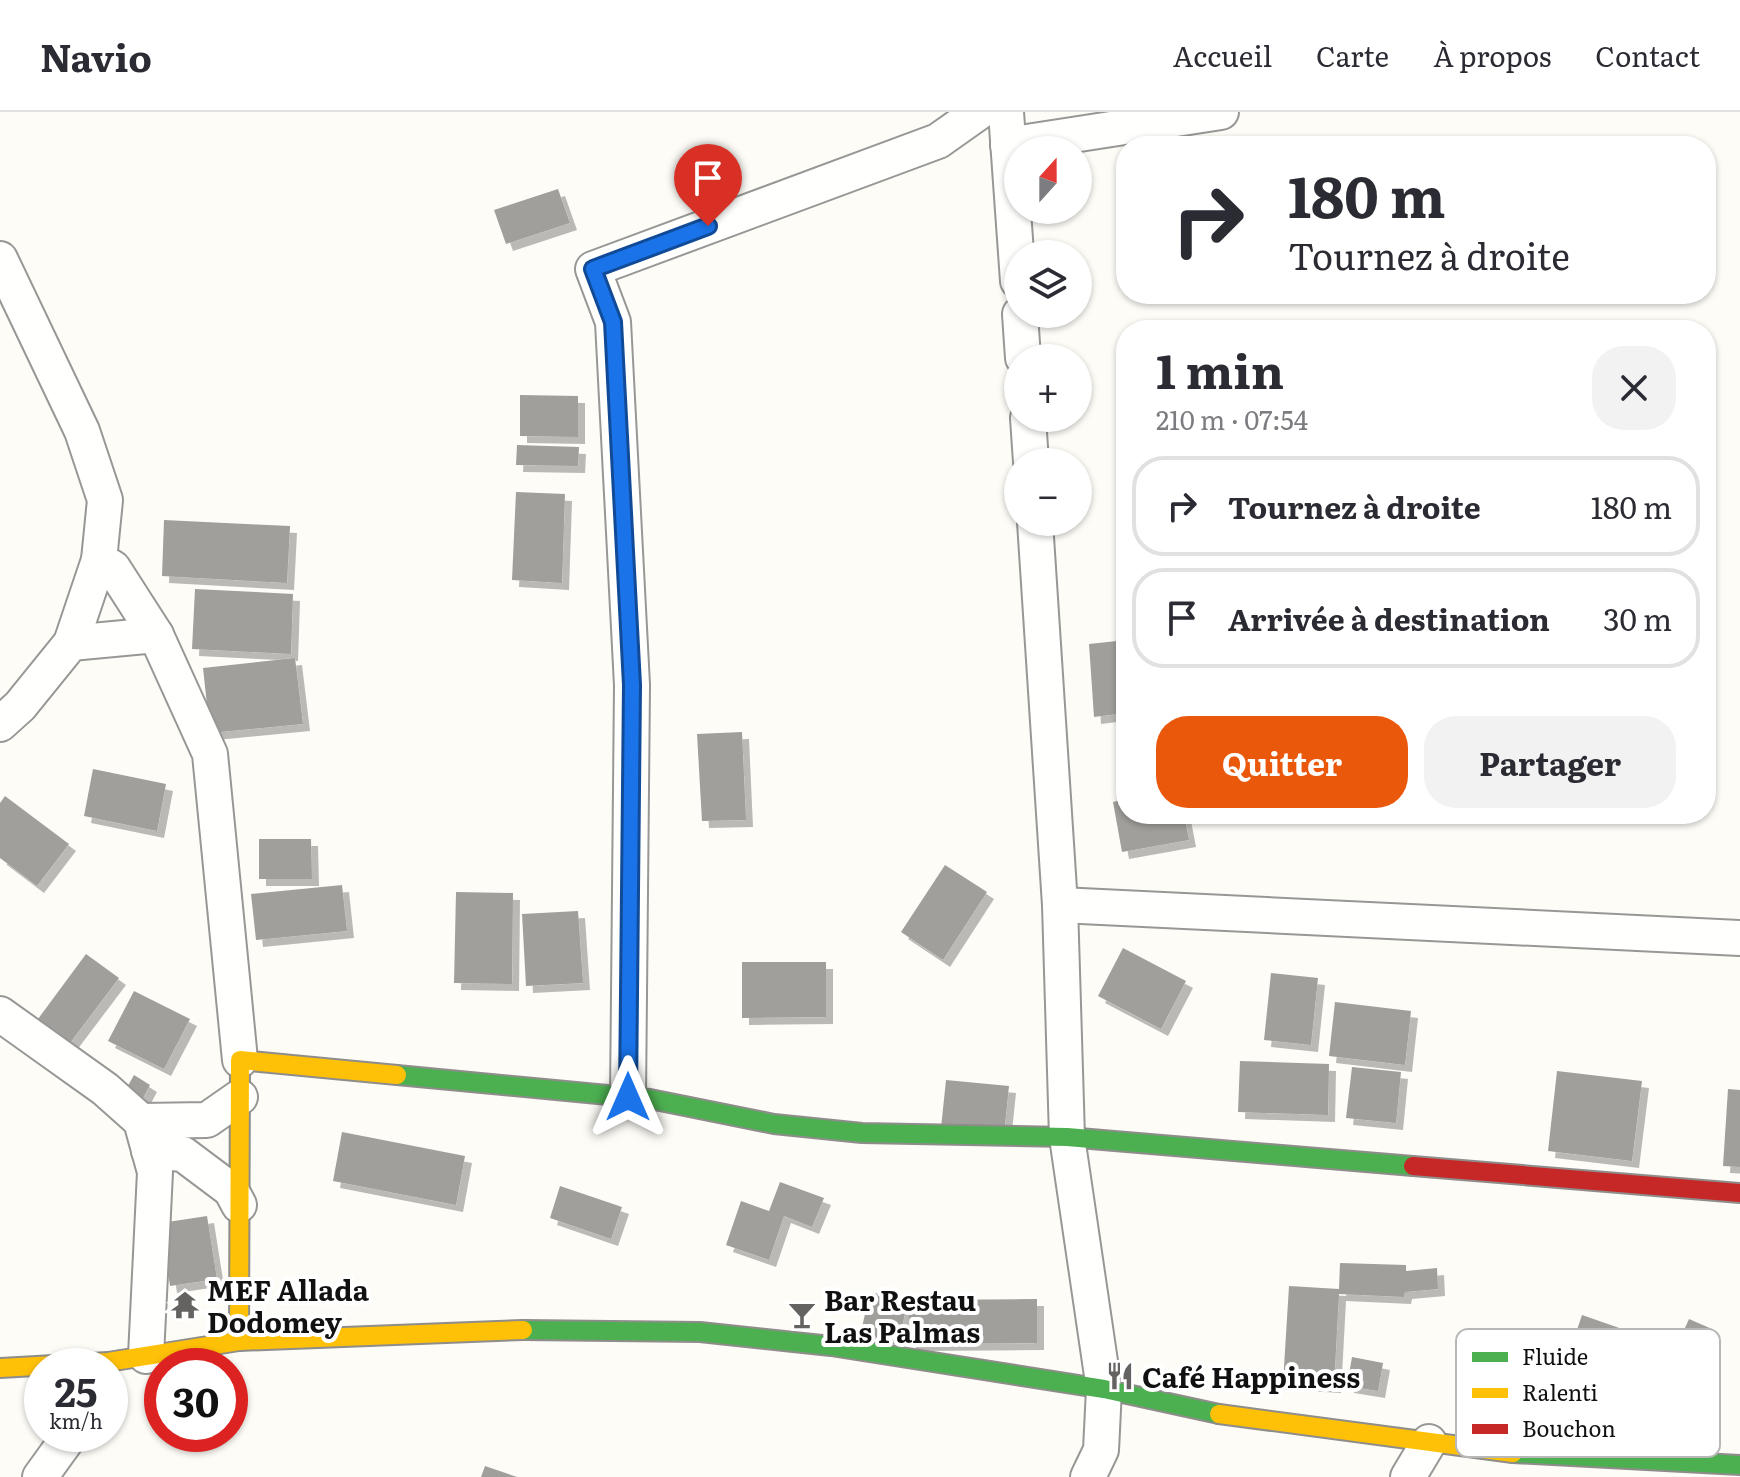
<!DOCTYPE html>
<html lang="fr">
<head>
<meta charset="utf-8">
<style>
  body { margin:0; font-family:Literata,serif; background:#f2f2f3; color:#2b2b33; height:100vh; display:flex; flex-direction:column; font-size:30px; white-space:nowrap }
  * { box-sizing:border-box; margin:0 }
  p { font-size:26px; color:#7c7c81 }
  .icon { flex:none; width:44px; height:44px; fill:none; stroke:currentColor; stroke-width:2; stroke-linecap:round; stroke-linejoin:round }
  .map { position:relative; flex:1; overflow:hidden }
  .details { position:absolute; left:1116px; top:208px; width:600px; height:504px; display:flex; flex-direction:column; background:#fff; border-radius:32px; box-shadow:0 2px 6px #0004 }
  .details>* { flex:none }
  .banner { position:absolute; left:1116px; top:24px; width:600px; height:168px; border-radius:32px; box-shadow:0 2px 6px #0004; background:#fff; color:#2b2b33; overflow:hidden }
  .needle { width:52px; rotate:21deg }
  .tools { position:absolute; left:1004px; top:24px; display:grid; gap:16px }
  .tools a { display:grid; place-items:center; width:88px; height:88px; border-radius:50%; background:#fff; box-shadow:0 2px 6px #0004; font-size:40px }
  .speed { position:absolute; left:24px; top:1236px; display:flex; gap:16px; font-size:40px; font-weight:700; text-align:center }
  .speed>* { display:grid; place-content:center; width:104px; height:104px; border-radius:50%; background:#fff; box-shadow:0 2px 6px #0004; line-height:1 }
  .speed small { font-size:20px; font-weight:400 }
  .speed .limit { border:12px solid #d22; background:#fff; color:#111 }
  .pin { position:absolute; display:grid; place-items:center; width:68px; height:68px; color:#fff; margin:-82px -34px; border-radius:50% 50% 50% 0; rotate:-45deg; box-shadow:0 0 8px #0007 }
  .pin .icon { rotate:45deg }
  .me { position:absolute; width:88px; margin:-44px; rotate:0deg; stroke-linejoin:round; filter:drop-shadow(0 0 6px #0008) }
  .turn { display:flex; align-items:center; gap:28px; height:168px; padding:0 40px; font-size:36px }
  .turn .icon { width:104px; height:104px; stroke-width:2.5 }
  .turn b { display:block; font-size:56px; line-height:68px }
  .round { display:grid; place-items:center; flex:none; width:84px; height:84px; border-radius:32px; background:#f2f2f3 }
  .summary { display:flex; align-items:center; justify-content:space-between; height:136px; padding:0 40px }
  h1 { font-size:48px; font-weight:700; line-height:60px }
  .button { display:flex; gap:16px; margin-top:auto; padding:16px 40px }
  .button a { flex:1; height:92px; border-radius:32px; background:#ea580c; color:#fff; font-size:32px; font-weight:700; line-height:92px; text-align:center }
  .button a+a { background:#f2f2f3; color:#2b2b33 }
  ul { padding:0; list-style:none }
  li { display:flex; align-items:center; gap:24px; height:100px; margin:0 16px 12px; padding:0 24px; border:4px solid #e1e1e2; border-radius:32px }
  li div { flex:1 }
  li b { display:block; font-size:30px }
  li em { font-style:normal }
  header { display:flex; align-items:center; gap:48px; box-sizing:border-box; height:112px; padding:0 40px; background:#fff; border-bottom:2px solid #e1e1e2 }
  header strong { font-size:38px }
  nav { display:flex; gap:44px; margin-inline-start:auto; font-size:28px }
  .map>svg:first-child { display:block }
</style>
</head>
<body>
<header>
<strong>Navio</strong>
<nav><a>Accueil</a><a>Carte</a><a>À propos</a><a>Contact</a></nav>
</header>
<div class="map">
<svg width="1740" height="1365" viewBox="0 0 1740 1365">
  <defs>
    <filter id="shadow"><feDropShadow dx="7" dy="7" stdDeviation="0" flood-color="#0004"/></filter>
  </defs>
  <rect width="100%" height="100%" fill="#fdfcf7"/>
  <g fill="#a19f9c" filter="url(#shadow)">
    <path d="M 558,77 L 570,111 L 506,132 L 494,98 Z"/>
    <path d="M 520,283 L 578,284 L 578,325 L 520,324 Z"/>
    <path d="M 517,333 L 579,335 L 578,354 L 516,353 Z"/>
    <path d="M 516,380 L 565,382 L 562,471 L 512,468 Z"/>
    <path d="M 164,408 L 290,414 L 287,471 L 162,464 Z"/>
    <path d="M 195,477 L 293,482 L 291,542 L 192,537 Z"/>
    <path d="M 1126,528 L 1126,601 L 1094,605 L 1089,532 Z"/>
    <path d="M 295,546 L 303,612 L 210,621 L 203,556 Z"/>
    <path d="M 742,620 L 746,708 L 702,709 L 697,622 Z"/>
    <path d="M 93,657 L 166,672 L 157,719 L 84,704 Z"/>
    <path d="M 5,684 L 69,732 L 37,774 L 0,746 L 0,691 Z"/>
    <path d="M 1126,687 L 1126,702 L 1184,702 L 1189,728 L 1122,740 L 1113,690 Z"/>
    <path d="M 259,727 L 311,727 L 312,767 L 259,767 Z"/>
    <path d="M 945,753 L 987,780 L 943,848 L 901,820 Z"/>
    <path d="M 342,773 L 347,819 L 256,828 L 251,782 Z"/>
    <path d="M 456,780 L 513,781 L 512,872 L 454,871 Z"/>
    <path d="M 578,799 L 583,871 L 526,874 L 522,802 Z"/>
    <path d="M 1123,836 L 1186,869 L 1161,917 L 1098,884 Z"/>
    <path d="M 86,842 L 119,866 L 70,931 L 38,907 Z"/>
    <path d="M 742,850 L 826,850 L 826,905 L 742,906 Z"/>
    <path d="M 1271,861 L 1318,866 L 1311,933 L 1264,928 Z"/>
    <path d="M 134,879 L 190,907 L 164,957 L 108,929 Z"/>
    <path d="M 1335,890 L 1411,899 L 1405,953 L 1329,944 Z"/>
    <path d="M 1240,949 L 1329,952 L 1328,1003 L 1238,1000 Z"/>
    <path d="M 1352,955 L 1401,960 L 1396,1011 L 1346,1006 Z"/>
    <path d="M 1557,959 L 1642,969 L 1632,1049 L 1548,1039 Z"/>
    <path d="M 134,963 L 150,973 L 142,988 L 125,979 Z"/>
    <path d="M 946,968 L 1009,974 L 1004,1022 L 941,1016 Z"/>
    <path d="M 1728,977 L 1740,978 L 1740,1055 L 1723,1054 Z"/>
    <path d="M 342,1020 L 465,1044 L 456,1093 L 333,1069 Z"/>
    <path d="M 780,1070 L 824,1086 L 812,1115 L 784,1104 L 769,1148 L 726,1133 L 741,1089 L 769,1099 Z"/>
    <path d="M 560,1074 L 622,1095 L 611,1127 L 550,1106 Z"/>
    <path d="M 207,1104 L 217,1167 L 170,1174 L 161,1111 Z"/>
    <path d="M 1340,1151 L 1406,1153 L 1406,1159 L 1437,1156 L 1438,1177 L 1405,1180 L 1404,1185 L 1339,1182 L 1334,1274 L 1283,1271 L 1289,1174 L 1339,1177 Z"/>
    <path d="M 870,1180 L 908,1188 L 898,1233 L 860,1224 Z"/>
    <path d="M 1037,1187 L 1037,1231 L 909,1232 L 908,1188 Z"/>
    <path d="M 1582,1203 L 1651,1227 L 1627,1295 L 1559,1271 Z"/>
    <path d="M 1689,1207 L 1712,1217 L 1679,1290 L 1656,1280 Z"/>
    <path d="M 1352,1245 L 1383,1251 L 1378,1279 L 1347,1274 Z"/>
    <path d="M 485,1354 L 517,1365 L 481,1365 Z"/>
  </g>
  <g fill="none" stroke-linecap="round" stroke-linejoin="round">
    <defs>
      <g id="street">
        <path d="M 1006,0 L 1018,169"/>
        <path d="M 1008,33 L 1221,0"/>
        <path d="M 0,147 L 82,319 L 105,388 L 99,448 L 113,456 L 156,523 L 210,642 L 240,948"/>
        <path d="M 1020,202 L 1023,246"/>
        <path d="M 1028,306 L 1031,350"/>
        <path d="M 1035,410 L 1060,793 L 1067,1025 L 1104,1277 L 1101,1338 L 1088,1365"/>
        <path d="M 71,531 L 99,448"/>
        <path d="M 0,612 L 20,594 L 71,531 L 156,523"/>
        <path d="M 1060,793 L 1740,826"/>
        <path d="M 0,902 L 105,977 L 141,1009 L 155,1060 L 146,1244"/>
        <path d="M 628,985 L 632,573 L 613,210 L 593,157 L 938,29 L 979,0"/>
        <path d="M 141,1009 L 207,1008 L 240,985"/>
        <path d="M 149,1039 L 183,1042 L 231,1078 L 239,1093"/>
        <path d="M 40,1365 L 71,1322"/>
        <path d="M 1408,1365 L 1429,1330"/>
      </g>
      <g id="fast">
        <path d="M 397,963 L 650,987 L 774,1012 L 862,1021 L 1067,1025 L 1413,1054"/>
        <path d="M 523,1218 L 700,1220 L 831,1234 L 1104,1277 L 1219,1302"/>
        <path d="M 1513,1341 L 1740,1353"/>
      </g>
      <g id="slow">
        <path d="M 239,1229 L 240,948 L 397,963"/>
        <path d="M 0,1256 L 108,1250 L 239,1229 L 523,1218"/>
        <path d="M 1219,1302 L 1513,1341"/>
      </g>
      <path id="jam" d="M 1413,1054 L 1740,1081"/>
    </defs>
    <use href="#street" stroke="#979795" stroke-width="38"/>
    <use href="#fast" stroke="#8e8d8b" stroke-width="22"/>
    <use href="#slow" stroke="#8e8d8b" stroke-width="22"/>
    <use href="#jam" stroke="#8e8d8b" stroke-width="22"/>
    <use href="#street" stroke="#fffffe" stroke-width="34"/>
    <use href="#fast" stroke="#4caf50" stroke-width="18"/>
    <use href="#slow" stroke="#ffc107" stroke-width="18"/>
    <use href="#jam" stroke="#c62828" stroke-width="18"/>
  </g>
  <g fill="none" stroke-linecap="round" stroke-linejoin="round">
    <defs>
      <path id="route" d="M 628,985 L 632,573 L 613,210 L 593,157 L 708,114"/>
    </defs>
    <use href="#route" stroke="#114b97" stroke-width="20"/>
    <use href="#route" stroke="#1a73e8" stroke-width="14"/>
  </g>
  <defs>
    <symbol id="temple-bare" viewBox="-9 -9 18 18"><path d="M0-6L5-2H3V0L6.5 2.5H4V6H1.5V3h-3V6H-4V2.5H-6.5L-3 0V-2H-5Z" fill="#646362" stroke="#fff" stroke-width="2.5" paint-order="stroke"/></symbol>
    <symbol id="bar-bare" viewBox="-9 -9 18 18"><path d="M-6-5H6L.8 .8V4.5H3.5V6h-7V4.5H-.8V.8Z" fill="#646362" stroke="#fff" stroke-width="2.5" paint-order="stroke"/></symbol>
    <symbol id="restaurant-bare" viewBox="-9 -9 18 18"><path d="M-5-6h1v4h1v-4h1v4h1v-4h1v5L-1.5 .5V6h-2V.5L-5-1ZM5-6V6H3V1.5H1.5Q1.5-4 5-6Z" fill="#646362" stroke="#fff" stroke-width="2.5" paint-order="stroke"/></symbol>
  </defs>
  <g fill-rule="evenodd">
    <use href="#temple-bare" x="165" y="1173" width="40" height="40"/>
    <use href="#bar-bare" x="782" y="1183" width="40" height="40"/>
    <use href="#restaurant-bare" x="1100" y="1244" width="40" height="40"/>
  </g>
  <g text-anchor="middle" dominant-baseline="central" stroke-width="8" stroke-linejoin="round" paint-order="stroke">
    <g font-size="28" font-weight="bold" fill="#111" stroke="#fff" text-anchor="start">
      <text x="207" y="1177">MEF Allada<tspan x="207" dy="32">Dodomey</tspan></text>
      <text x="824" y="1187">Bar Restau<tspan x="824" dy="32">Las Palmas</tspan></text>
      <text x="1142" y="1264">Café Happiness</text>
    </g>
  </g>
  <rect x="1456" y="1217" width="264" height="128" rx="12" fill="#fff" stroke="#b8b8b8" stroke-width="2"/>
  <rect x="1472" y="1240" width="36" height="10" fill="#4caf50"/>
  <rect x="1472" y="1276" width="36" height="10" fill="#ffc107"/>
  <rect x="1472" y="1312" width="36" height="10" fill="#c62828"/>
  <g font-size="22" fill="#111">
    <text x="1522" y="1253">Fluide</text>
    <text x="1522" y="1289">Ralenti</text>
    <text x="1522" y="1325">Bouchon</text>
  </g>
</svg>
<div class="tools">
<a><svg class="needle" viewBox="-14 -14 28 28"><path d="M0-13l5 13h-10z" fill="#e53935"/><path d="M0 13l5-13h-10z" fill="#7c7c81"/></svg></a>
<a><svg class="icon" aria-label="layers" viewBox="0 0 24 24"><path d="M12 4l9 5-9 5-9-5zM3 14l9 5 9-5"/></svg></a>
<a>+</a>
<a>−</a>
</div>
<div class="speed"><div>25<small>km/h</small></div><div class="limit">30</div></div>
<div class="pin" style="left:708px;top:114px;background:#d93025"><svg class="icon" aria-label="arrive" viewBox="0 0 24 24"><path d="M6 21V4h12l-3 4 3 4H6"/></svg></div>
<svg class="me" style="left:628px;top:985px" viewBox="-20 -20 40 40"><path d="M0-17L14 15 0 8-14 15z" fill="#1a73e8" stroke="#fff" stroke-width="4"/></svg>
<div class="banner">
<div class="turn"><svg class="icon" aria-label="right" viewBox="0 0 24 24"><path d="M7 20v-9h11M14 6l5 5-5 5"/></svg><div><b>180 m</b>Tournez à droite</div></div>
</div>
<section class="details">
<div class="summary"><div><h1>1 min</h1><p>210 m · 07:54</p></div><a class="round"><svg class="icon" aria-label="close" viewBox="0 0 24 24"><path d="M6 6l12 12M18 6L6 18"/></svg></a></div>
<ul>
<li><svg class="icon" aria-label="right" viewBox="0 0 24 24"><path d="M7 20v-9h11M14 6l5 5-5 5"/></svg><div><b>Tournez à droite</b></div><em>180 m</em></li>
<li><svg class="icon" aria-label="arrive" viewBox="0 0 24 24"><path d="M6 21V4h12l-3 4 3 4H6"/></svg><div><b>Arrivée à destination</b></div><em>30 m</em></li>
</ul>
<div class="button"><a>Quitter</a><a>Partager</a></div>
</section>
</div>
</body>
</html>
